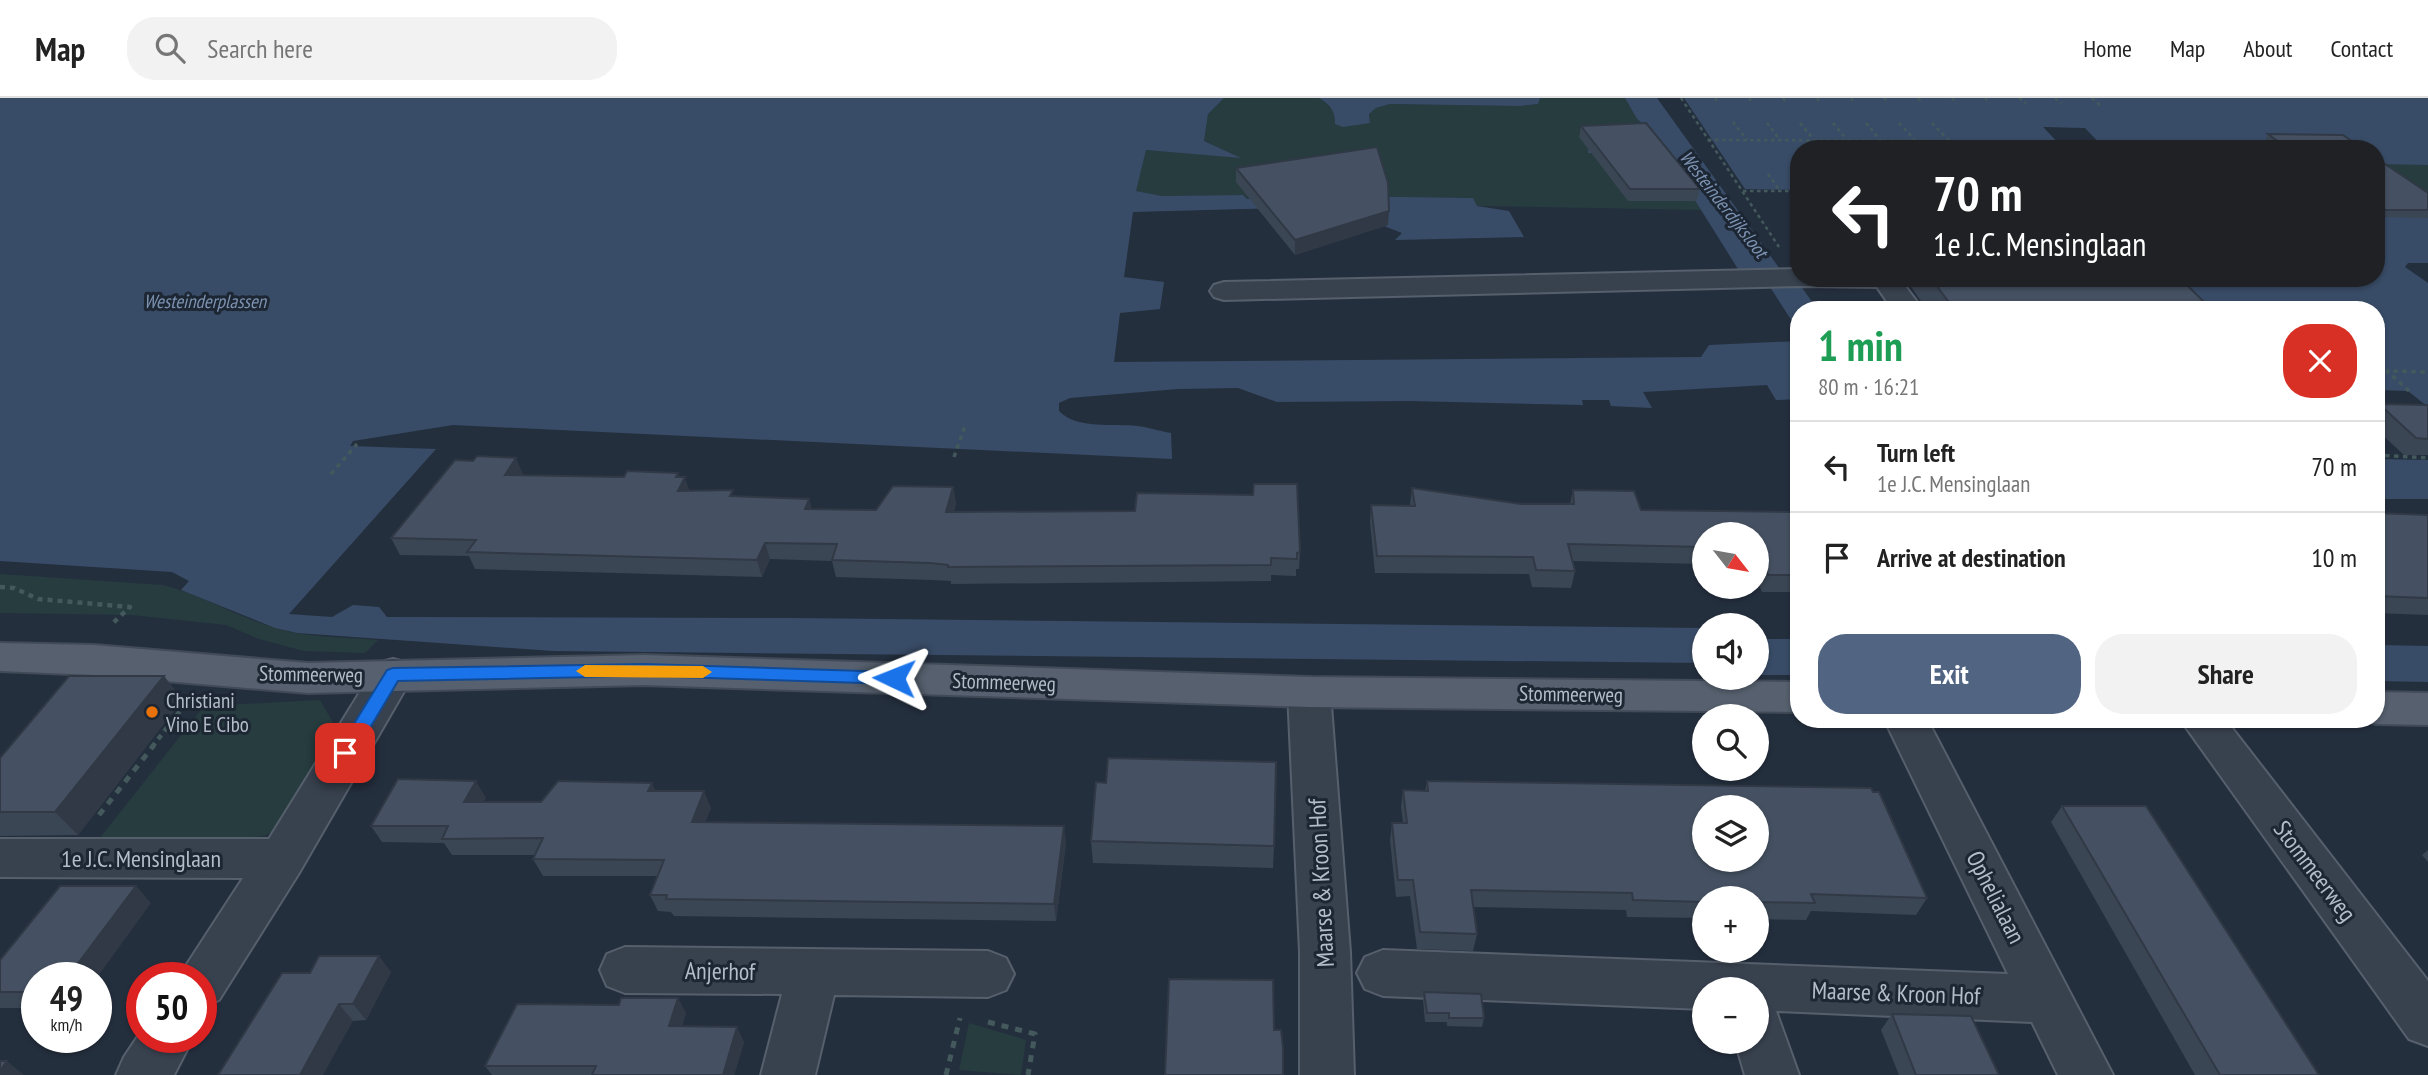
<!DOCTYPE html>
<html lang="en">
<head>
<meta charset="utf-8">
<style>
  body { margin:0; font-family:"PT Sans Narrow",sans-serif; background:#f2f2f2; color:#222; height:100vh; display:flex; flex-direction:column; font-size:26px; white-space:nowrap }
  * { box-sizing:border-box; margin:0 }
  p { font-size:23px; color:#767676 }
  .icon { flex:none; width:38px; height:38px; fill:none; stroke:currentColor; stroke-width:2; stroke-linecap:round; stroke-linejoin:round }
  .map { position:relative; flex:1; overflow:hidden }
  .drawer { position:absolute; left:1790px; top:203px; width:595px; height:427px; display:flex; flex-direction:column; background:#fff; border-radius:28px; box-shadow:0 2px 5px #0004 }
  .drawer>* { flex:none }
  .top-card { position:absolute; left:1790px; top:42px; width:595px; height:147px; border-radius:28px; box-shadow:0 2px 5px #0004; background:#202124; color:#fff; overflow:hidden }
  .needle { width:46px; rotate:121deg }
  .buttons { position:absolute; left:1692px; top:424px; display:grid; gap:14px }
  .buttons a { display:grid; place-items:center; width:77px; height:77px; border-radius:50%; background:#fff; box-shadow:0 2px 5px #0004; font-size:35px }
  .speed { position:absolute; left:21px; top:864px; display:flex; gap:14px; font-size:35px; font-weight:700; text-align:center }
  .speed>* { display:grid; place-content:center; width:91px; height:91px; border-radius:50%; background:#fff; box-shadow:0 2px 5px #0004; line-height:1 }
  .speed small { font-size:18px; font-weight:400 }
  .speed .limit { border:10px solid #d22; background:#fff; color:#111 }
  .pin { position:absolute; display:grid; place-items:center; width:60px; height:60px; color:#fff; margin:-30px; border-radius:14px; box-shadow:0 4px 10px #0006 }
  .me { position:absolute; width:77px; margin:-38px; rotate:272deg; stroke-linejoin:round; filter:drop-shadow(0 0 5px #0008) }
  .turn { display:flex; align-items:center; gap:24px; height:147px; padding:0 28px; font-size:32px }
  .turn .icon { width:91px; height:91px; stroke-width:2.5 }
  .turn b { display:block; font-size:49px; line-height:60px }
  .round { display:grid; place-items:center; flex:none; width:74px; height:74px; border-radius:28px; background:#f2f2f2 }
  .overview { display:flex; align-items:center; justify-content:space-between; height:119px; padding:0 28px }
  h1 { font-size:42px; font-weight:600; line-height:52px; color:#1e9e55 }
  .cta { display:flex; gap:14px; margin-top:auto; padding:14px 28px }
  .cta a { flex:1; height:80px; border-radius:28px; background:#516482; color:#fff; font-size:28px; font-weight:600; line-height:80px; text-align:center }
  .cta a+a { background:#f2f2f2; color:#222 }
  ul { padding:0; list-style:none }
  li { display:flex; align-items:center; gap:21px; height:91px; padding:0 28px; border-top:2px solid #e0e0e0 }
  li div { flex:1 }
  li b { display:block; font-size:26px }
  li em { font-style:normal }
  header { display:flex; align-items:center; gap:42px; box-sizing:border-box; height:98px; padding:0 35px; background:#fff; border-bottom:2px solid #e0e0e0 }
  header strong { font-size:33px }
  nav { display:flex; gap:38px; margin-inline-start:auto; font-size:24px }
  .search { width:490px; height:63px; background:#f2f2f2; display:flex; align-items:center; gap:18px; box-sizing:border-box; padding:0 24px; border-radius:28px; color:#767676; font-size:26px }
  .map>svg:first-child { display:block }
</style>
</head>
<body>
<header>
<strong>Map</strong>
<div class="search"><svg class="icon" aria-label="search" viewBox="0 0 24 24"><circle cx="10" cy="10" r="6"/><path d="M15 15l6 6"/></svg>Search here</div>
<nav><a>Home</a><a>Map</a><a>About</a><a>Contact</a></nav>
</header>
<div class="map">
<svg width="2428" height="977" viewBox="0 0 2428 977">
  <rect width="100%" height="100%" fill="#242f3e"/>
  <g fill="#263c3f">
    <path d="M 1224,0 L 1319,0 C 1330,8 1335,12 1335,26 L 1370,25 L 1369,16 L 1376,10 L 1390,6 L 1520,8 L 1538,6 L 1540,0 L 1625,0 L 1637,21 L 1652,33 L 1703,112 L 1477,108 L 1472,100 L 1273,97 L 1247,101 L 1243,97 L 1162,98 L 1135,93 L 1146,52 L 1238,59 L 1204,43 L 1208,16 Z"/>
    <path d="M 2382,64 L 2428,67 L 2428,119 Z"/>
    <path d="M 0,476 L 163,487 C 202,497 237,519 275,530 C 308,540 344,539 378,542 L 365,555 L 304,553 L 259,541 L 226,527 L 132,517 L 0,515 Z"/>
    <path d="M 320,602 L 335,628 L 339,654 L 289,725 L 264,738 L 88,755 L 204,608 Z"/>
    <path d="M 969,925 L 1026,942 L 1021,977 L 959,972 Z"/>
  </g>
  <g fill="#394c67">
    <path d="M 0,0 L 1224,0 L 1208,16 L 1204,43 L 1241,60 L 1146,52 L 1136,93 L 1162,98 L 1243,97 L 1247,101 L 1273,97 L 1473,100 L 1477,108 L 1509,113 L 1524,139 L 1395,142 L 1402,135 L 1384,128 L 1285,110 L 1133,114 L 1124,179 L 1164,184 L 1160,211 L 1120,215 L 1114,264 L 1701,259 L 1709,247 L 1799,243 L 1799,301 L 1776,302 L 1767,287 L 1643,294 L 1652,310 L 1611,308 L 1609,302 L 1582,302 L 1583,307 L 1409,303 L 1277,304 L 1238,290 L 1178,291 L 1070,300 L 1059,305 L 1059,313 C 1077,332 1114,325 1137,328 C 1148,329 1159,333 1171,335 L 1172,361 L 453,327 L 353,343 L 350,348 L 436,351 L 289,516 L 332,519 L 353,507 L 379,509 L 387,519 L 792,520 L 1704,530 L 1704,565 L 553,553 L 297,535 L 275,530 L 181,492 L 189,483 L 172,474 L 0,463 Z"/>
    <path d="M 1319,0 L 1540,0 L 1538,6 L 1520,8 L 1390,6 L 1376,10 L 1369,16 L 1370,25 L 1343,29 L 1335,26 C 1335,12 1330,7 1319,0 Z"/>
    <path d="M 1625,0 L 1657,0 L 1782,174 L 1800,187 L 1818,212 L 1799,212 L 1799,234 L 1761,175 L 1738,171 L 1666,56 L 1588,55 L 1591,40 L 1652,33 L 1637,21 Z"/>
    <path d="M 1684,0 L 2428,0 L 2428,67 L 2377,66 L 2376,51 L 1799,51 L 1799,92 L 1745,91 Z"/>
    <path d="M 2377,119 L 2428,119 L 2428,165 L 2408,165 L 2405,169 L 2428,185 L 2428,309 L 2408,293 L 2377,292 L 2376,212 L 2178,212 L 2148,180 L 2376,180 Z"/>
    <path d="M 2377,361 L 2428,362 L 2428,401 L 2377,401 Z"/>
  </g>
  <path fill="#242f3e" d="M 2043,29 L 2085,30 L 2105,51 L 2064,51 Z"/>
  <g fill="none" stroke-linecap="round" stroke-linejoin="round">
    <g fill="#394c67" fill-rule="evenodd">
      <rect x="1757" y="541" width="42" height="36"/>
      <path d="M 2376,547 L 2428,548 L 2428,584 L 2376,583 Z"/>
    </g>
    <defs>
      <g id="minor">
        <path d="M 1799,171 L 1799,180 L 1899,180 L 1923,212 L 1893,212 L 1877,189 L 1800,188 L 1224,202 L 1214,199 L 1210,193 L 1214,187 L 1224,184 Z"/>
        <path d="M 393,561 L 408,565 L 414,576 L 299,775 L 219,902 L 201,909 L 201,880 L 178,880 L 243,780 L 0,779 L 0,741 L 269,741 L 378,565 Z"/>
        <path d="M 1309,579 L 1324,583 L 1330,594 L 1350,854 L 1354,977 L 1300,977 L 1300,854 L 1288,594 L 1294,583 Z"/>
        <path d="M 1884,621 L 1927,621 L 2113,977 L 2058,977 L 2032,924 L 1776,913 L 1799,977 L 1745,977 L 1735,943 L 1757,943 L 1757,891 L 1704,891 L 1704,911 L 1383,898 L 1365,891 L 1357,875 L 1365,859 L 1383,852 L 2008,876 Z"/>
        <path d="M 2180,621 L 2225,621 L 2428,883 L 2428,948 L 2409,941 Z"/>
        <path d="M 625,849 L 988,853 L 1006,860 L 1014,876 L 1006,892 L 988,899 L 834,897 L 815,977 L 761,977 L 782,896 L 625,895 L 607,888 L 600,872 L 607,856 Z"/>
        <path d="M 142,932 L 142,940 L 193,940 L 174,977 L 116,977 L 124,959 Z"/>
      </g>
      <g id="major">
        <path d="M 0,545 L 94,547 L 308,565 L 644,557 L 1309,579 L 1799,584 L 1799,614 L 1309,609 L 644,587 L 308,595 L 94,577 L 0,573 Z"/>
        <path d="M 2376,594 L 2428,595 L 2428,627 L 2376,626 L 2362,621 L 2376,621 Z"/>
      </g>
    </defs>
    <use href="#minor" stroke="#565f6c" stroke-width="4"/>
    <use href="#major" stroke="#414a57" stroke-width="4"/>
    <g stroke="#44595c" stroke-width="2.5" stroke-dasharray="3.5 3.5" stroke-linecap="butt">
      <path d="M 1681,0 L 1779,149"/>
      <path d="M 1715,0 L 1718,4"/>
      <path d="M 1749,0 L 1752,4"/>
      <path d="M 1783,0 L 1786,4"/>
      <path d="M 1817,0 L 1820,5"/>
      <path d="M 1851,0 L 1855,5"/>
      <path d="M 1884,0 L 1889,5"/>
      <path d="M 1918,0 L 1922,5"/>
      <path d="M 1952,0 L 1957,5"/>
      <path d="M 1985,0 L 1990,5"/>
      <path d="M 2019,0 L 2026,5"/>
      <path d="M 2055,0 L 2061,5"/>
      <path d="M 2092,0 L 2101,8"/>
      <path d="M 1733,24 L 1747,42"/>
      <path d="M 1767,25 L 1780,42"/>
      <path d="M 1800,25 L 1814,42"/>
      <path d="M 1833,25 L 1847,42"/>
      <path d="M 1866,25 L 1881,43"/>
      <path d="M 1899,25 L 1915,42"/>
      <path d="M 1932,25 L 1957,51"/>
      <path d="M 1708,42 L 1949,43"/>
      <path d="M 1768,76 L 1780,93"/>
      <path d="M 1743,93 L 1799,93"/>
    </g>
    <g stroke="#44595c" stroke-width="3.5" stroke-dasharray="4.5 4.5" stroke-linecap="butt">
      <path d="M 2409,293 L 2387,273 L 2428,274"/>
      <path d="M 2376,357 L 2428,360"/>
      <path d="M 954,359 L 965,328"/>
      <path d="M 331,376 L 357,346"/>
    </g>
    <g stroke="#44595c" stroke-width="4.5" stroke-dasharray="5 5" stroke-linecap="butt">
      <path d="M 0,489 L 14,490 L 38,501 L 130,509 L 113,525"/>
      <path d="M 152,649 L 184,608"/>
    </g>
    <g stroke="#44595c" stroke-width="5" stroke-dasharray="7 7" stroke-linecap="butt">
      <path d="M 99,717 L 154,647"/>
      <path d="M 988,924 L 1035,936 L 1028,977"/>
      <path d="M 946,977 L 960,920"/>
    </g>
    <use href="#minor" fill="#38414e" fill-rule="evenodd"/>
    <use href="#major" fill="#56606e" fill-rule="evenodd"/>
  </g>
  <g fill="#3b4654">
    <path d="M 1581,28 L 1700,91 L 1697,103 L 1628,103 L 1579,39 Z"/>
    <path d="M 2268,36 L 2363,51 L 2275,51 L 2265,43 Z"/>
    <path d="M 2376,60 L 2428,95 L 2428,120 L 2376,119 Z"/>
    <path d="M 1236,70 L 1388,127 L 1295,157 L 1236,84 Z"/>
    <path d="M 1905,180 L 2180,180 L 2211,211 L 2210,212 L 1850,212 L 1851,208 L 1925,209 Z"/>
    <path d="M 2379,306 L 2428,307 L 2428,357 L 2404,357 L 2376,331 L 2376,309 Z"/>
    <path d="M 473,363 L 523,376 L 523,377 L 624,379 L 678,375 L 679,379 L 690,393 L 735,398 L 812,411 L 876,412 L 953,389 L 956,405 L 954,414 L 1300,454 L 1299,471 L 1296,471 L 1296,478 L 1271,477 L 1271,483 L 951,486 L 951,483 L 933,482 L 836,479 L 832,463 L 770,461 L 762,479 L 475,471 L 469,458 L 400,457 L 391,440 Z"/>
    <path d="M 1412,390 L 1521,406 L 1570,406 L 1573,392 L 1641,412 L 1799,414 L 1799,494 L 1762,494 L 1757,483 L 1757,436 L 1704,436 L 1704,472 L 1702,466 L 1572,463 L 1575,473 L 1571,490 L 1532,489 L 1529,476 L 1375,475 L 1370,424 L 1371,407 L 1410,407 Z"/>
    <path d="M 2376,415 L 2428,417 L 2428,517 L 2376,515 Z"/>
    <path d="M 164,578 L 182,602 L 78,737 L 0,738 L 0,660 Z"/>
    <path d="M 1427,683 L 1927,800 L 1916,817 L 1811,813 L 1806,822 L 1757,821 L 1757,800 L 1704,800 L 1704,820 L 1627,819 L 1626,812 L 1473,809 L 1477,836 L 1473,853 L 1417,851 L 1410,798 L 1396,799 L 1390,742 L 1392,725 L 1403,725 L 1401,709 L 1403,692 L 1425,693 Z"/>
    <path d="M 652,685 L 655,693 L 711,710 L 705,724 L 1066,745 L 1056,823 L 674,818 L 671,814 L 658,813 L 650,797 L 657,778 L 543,778 L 533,761 L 535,757 L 452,757 L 444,745 L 382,744 L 371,728 L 486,700 L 483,704 L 541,704 Z"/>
    <path d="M 1106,685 L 1274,748 L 1273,770 L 1093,765 L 1091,743 Z"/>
    <path d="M 2062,708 L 2319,977 L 2195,977 L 2051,724 Z"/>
    <path d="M 2428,752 L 2428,764 L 2422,757 Z"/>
    <path d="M 151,805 L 37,880 L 37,910 L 0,910 L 0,862 Z"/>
    <path d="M 391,874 L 366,922 L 353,923 L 282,875 Z"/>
    <path d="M 1424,894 L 1484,920 L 1482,929 L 1447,928 L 1447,924 L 1425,924 L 1423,902 Z"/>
    <path d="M 686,915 L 682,928 L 744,944 L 734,977 L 492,977 L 485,968 Z"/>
    <path d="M 1892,916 L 1999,977 L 1899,977 L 1881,932 Z"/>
  </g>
  <g fill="#303945">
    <path d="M 1389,113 L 1388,127 L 1295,157 L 1295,142 Z"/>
    <path d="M 516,360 L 523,376 L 512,393 L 505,377 Z"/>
    <path d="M 678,375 L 682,385 L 685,379 L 690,395 L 678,393 L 676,379 Z"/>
    <path d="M 953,389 L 956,405 L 949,431 L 946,414 Z"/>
    <path d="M 809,401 L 814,417 L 805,411 Z"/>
    <path d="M 765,445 L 770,461 L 762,479 L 757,462 Z"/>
    <path d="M 164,578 L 182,602 L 78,737 L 55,714 Z"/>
    <path d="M 476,683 L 486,700 L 474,721 L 464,704 Z"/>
    <path d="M 652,685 L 659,702 L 648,693 Z"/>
    <path d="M 704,693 L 711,710 L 699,741 L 692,724 Z"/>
    <path d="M 1064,728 L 1066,745 L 1056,823 L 1054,806 Z"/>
    <path d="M 136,788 L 151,805 L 96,881 L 67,880 Z"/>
    <path d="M 379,858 L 391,874 L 366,922 L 353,906 Z"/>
    <path d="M 678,900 L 686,915 L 677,943 L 669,928 Z"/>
    <path d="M 339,906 L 353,923 L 323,977 L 300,977 Z"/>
    <path d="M 737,929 L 744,944 L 734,977 L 723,977 Z"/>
    <path d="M 7,963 L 24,977 L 0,977 L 0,973 Z"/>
  </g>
  <g fill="#455162" stroke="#303945" stroke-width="2" fill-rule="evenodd">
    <path d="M 1646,25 L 1700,91 L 1630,91 L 1581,28 Z"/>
    <path d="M 2268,36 L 2343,37 L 2363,51 L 2288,51 Z"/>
    <path d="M 1377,49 L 1388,85 L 1389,113 L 1295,142 L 1236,70 Z"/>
    <path d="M 2376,60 L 2428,95 L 2428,112 L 2376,112 Z"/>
    <path d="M 1931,180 L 2180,180 L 2211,211 L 2208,211 L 2210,212 L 1853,212 L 1851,208 L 1953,210 Z"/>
    <path d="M 2379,306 L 2428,307 L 2428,341 L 2416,340 Z"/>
    <path d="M 477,358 L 516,360 L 505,377 L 624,379 L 627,373 L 678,375 L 676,379 L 685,379 L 678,393 L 733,392 L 730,398 L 809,401 L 805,411 L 876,412 L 893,388 L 953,389 L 946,414 L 1135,413 L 1137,395 L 1253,397 L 1254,386 L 1297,386 L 1300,454 L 1297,455 L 1297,461 L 1271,460 L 1271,467 L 948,469 L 948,467 L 930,465 L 832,462 L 837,446 L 765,445 L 757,462 L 467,454 L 476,442 L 391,440 L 455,362 L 473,363 Z"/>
    <path d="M 1412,390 L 1521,406 L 1574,406 L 1573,392 L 1634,393 L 1641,412 L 1799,414 L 1799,477 L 1768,477 L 1759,458 L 1757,458 L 1757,436 L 1704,436 L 1704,449 L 1568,446 L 1575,473 L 1536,472 L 1533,459 L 1377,458 L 1371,407 L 1415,408 Z"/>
    <path d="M 2376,415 L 2428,417 L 2428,500 L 2376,498 Z"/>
    <path d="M 69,578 L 164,578 L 55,714 L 0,714 L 0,660 Z"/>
    <path d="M 1108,660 L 1276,664 L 1274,748 L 1091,743 L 1096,684 L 1106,685 Z"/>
    <path d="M 398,681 L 476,683 L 464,704 L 541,704 L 558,683 L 652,685 L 648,693 L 704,693 L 692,724 L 1064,728 L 1054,806 L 666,801 L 667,797 L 650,797 L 664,762 L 533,761 L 543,740 L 442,741 L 448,728 L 371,728 Z"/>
    <path d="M 1427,683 L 1871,690 L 1873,694 L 1879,694 L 1927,800 L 1811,796 L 1815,805 L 1757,804 L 1757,800 L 1704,800 L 1704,804 L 1633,802 L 1632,795 L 1471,792 L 1477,836 L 1420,834 L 1413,782 L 1398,782 L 1392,725 L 1407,725 L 1403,692 L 1428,693 ZM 1704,709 L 1757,709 L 1757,761 L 1704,761 Z"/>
    <path d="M 2062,708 L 2146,708 L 2319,977 L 2220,977 Z"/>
    <path d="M 60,788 L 136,788 L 67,880 L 37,880 L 37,894 L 0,894 L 0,862 Z"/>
    <path d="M 319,858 L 379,858 L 353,906 L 339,906 L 300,977 L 218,977 L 282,875 L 310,875 Z"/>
    <path d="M 1169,881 L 1273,882 L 1274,932 L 1281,932 L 1283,950 L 1283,977 L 1165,977 Z"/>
    <path d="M 1424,894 L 1481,896 L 1484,920 L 1449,920 L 1449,915 L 1427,915 Z"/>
    <path d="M 621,900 L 678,900 L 669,928 L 737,929 L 723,977 L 592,977 L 596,968 L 485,968 L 517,906 L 619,907 Z"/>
    <path d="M 1892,916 L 1971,918 L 1999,977 L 1916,977 Z"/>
    <path d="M 0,963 L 7,963 L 0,973 Z"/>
  </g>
  <path fill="#1a73e8" stroke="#114b97" stroke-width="2" d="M 644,566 L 894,574 L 902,580 L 894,586 L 644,578 L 398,583 L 352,660 L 339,660 L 336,655 L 387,572 L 393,570 Z"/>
  <path fill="#f59e0b" d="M 585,567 L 703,568 L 712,574 L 703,580 L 585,579 L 576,573 Z"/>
  <circle fill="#e8710a" stroke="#1d2633" stroke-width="2.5" cx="152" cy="614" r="7"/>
  <g text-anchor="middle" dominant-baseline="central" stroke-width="6" stroke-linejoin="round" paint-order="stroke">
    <g font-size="19" font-style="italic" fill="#7c92b1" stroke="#1d2633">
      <text transform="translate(1724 106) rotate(52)">Westeinderdijksloot</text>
      <text x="205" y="203">Westeinderplassen</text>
    </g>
    <g font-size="21" fill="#b4bcc9" stroke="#1d2633">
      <text transform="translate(311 576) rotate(1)">Stommeerweg</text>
      <text transform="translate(1004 584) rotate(2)">Stommeerweg</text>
      <text transform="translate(1571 596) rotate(1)">Stommeerweg</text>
    </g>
    <g font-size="21" fill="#b4bcc9" stroke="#1d2633" text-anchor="start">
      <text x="166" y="602">Christiani<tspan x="166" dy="24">Vino E Cibo</tspan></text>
    </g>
    <g font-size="24" fill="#b4bcc9" stroke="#1d2633">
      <text x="141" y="760">1e J.C. Mensinglaan</text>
      <text transform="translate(2315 773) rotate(53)">Stommeerweg</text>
      <text transform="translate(1321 785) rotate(-93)">Maarse &amp; Kroon Hof</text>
      <text transform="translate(1996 799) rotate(63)">Ophelialaan</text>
      <text transform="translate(720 873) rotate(1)">Anjerhof</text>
      <text transform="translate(1896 895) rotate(2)">Maarse &amp; Kroon Hof</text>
    </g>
  </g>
</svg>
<div class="buttons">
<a><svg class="needle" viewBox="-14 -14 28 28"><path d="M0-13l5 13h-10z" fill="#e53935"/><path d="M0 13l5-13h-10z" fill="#767676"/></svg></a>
<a><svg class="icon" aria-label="sound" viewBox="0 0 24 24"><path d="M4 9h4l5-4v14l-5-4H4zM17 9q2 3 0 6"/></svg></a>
<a><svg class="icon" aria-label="search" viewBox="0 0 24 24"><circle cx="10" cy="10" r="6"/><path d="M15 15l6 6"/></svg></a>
<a><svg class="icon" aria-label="layers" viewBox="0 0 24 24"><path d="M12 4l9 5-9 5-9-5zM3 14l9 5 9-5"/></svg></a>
<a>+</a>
<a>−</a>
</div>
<div class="speed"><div>49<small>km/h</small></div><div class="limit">50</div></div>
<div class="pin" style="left:345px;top:655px;background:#d93025"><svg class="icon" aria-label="arrive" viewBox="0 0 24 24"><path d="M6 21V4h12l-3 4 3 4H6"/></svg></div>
<svg class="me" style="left:894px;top:580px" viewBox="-20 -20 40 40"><path d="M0-17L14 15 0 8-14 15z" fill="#1a73e8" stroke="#fff" stroke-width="4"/></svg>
<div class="top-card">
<div class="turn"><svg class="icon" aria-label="left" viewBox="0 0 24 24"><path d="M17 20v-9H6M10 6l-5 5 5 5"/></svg><div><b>70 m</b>1e J.C. Mensinglaan</div></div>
</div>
<section class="drawer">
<div class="overview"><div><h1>1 min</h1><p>80 m · 16:21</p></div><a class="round" style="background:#d93025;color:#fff"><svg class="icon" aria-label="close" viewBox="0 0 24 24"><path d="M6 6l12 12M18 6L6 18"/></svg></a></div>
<ul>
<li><svg class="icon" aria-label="left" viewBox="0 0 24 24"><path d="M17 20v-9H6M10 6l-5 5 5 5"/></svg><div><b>Turn left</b><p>1e J.C. Mensinglaan</p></div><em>70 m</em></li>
<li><svg class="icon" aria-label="arrive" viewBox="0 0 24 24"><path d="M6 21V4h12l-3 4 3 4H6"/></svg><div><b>Arrive at destination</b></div><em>10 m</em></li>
</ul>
<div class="cta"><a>Exit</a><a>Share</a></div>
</section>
</div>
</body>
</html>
